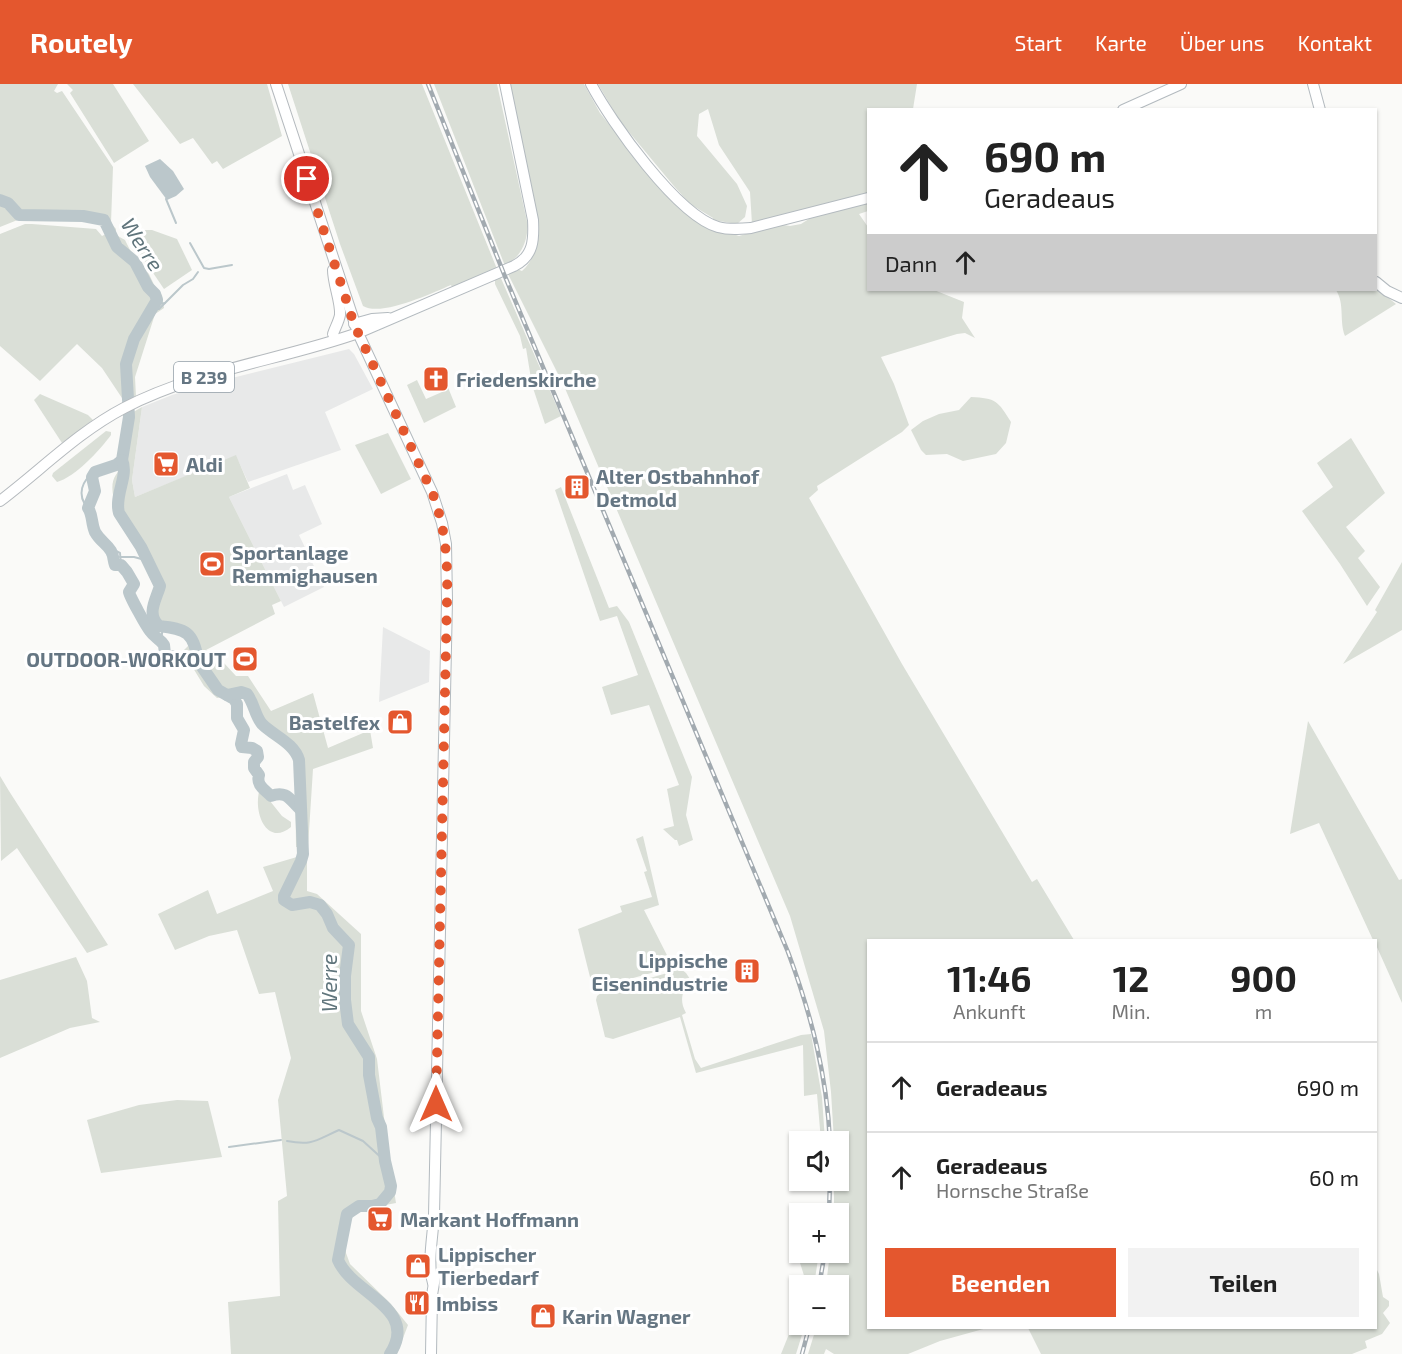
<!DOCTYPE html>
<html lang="de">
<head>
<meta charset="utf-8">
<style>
  body { margin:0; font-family:"Exo 2",sans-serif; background:#f2f2f2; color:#222; height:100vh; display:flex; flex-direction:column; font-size:22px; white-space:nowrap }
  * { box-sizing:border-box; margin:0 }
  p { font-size:20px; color:#767676 }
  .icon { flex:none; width:33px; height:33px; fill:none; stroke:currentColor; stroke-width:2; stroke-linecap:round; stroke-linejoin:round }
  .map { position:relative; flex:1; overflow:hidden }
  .side { position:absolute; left:867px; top:855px; width:510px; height:390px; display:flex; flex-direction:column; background:#fff; border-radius:0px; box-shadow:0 2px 4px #0004 }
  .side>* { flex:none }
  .guide { position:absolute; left:867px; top:24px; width:510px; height:183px; border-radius:0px; box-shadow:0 2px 4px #0004; background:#fff; color:#222; overflow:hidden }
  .tools { position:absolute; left:789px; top:1047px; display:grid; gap:12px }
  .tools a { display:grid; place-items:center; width:60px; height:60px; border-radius:0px; background:#fff; box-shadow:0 2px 4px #0004; font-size:30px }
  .pin { position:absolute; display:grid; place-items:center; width:51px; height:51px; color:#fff; margin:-26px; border:3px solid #fff; border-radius:50%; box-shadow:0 2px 6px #0007 }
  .me { position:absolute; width:66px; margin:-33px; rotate:0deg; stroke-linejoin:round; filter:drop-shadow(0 0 4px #0008) }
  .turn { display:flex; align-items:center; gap:21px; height:126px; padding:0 18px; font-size:27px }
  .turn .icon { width:78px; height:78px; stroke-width:2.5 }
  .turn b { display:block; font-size:42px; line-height:51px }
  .then { display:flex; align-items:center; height:57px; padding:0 18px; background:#0003; gap:12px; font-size:22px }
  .eta { display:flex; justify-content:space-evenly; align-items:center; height:102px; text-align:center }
  .eta b { font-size:36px; font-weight:700; line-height:42px }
  .primary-button { display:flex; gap:12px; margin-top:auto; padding:12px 18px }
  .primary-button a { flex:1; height:69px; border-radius:0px; background:#e4572e; color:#fff; font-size:24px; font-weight:700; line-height:69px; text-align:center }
  .primary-button a+a { background:#f2f2f2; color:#222 }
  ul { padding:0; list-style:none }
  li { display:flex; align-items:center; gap:18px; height:90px; padding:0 18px; border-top:2px solid #e0e0e0 }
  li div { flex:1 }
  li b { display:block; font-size:22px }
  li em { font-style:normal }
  header { display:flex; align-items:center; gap:36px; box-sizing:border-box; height:84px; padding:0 30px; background:#e4572e; color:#fff }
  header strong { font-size:28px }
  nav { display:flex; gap:33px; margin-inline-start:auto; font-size:21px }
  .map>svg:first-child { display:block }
</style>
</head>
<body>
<header>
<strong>Routely</strong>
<nav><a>Start</a><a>Karte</a><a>Über uns</a><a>Kontakt</a></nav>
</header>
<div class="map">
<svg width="1402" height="1270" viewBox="0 0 1402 1270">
  <rect width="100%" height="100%" fill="#fafaf8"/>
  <g fill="#e8e9e9">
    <path d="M 349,265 L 354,270 L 373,305 L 325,328 L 341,366 L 248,398 L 236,372 L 135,413 L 132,396 L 142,323 L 172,311 L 220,297 Z"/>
    <path d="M 287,390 L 293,406 L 305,401 L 322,440 L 299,451 L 324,503 L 284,523 L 229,413 Z"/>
    <path d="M 383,543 L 430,567 L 429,598 L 379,618 Z"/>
  </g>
  <g fill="#dadfd7">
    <path d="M 0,0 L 58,0 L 54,7 L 57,9 L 62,7 L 113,83 L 111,139 L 116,145 L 116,151 L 125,156 L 131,168 L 148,188 L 158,209 L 162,211 L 164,224 L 155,230 L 135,293 L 136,313 L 124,317 L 102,284 L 77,260 L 40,297 L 0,262 L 0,150 L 25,140 L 32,140 L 96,145 L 102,152 L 106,150 L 100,137 L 25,133 L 0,143 Z"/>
    <path d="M 67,0 L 113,0 L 149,57 L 114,79 L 70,9 L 73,6 Z"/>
    <path d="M 133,0 L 267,0 L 282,52 L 223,85 L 217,77 L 212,80 L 193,54 L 180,60 Z"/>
    <path d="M 288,0 L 422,0 L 497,185 L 453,205 L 451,201 C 432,209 382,233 363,222 L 340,160 Z"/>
    <path d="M 434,0 L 497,0 L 528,142 C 526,161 521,172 505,182 Z"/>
    <path d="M 510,0 L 584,0 L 600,29 L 662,107 L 696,137 L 739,152 L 778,140 L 790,142 L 801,140 L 812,133 L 868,118 L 868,127 L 859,130 L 868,143 L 868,206 L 934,206 L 964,218 L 962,234 L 975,254 L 965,249 L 957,250 L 881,273 L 894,300 L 909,341 L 902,348 L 817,402 L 818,406 L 809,414 L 902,580 L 1032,798 L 1037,795 L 1074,856 L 868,856 L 868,1244 L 987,1244 L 940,1257 L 908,1270 L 834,1270 L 826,1265 L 824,1270 L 808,1270 L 817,1241 L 838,1240 L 838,1202 L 826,1201 L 830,1169 L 838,1168 L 838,1130 L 834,1129 L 834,1097 L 838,1096 L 838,1058 L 834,1057 L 831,1008 L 824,947 L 790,832 L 564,302 L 507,188 L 517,185 L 522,187 C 533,178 539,159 538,145 Z"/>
    <path d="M 598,0 L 917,0 L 913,25 L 868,26 L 868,111 L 752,140 L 750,108 L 719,61 L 708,25 L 699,30 L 697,52 L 737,100 L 747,122 L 745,133 L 737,140 L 713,136 L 713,134 L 690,120 L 673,101 L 619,36 Z"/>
    <path d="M 124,146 L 152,146 L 177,155 L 192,186 L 164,205 Z"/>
    <path d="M 500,192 L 561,332 L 545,340 L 532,301 L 526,264 L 523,265 L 520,252 L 495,200 L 495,194 Z"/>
    <path d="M 1376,204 L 1396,220 L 1345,252 C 1339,237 1345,220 1336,206 L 1376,206 Z"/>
    <path d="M 417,296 L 426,315 L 442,308 L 441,304 L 447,301 L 456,323 L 424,339 L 407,301 Z"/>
    <path d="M 40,310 L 88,331 L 93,336 L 62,359 L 34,316 Z"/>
    <path d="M 971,313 C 996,314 998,317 1011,338 L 1006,359 L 996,370 L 963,377 L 947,370 L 926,371 L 921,366 L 911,346 L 923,337 L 939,330 L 959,326 Z"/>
    <path d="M 142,323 L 132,396 L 135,413 L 236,371 L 250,404 L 229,413 L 281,517 L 272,521 L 275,530 L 206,566 L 217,581 L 224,579 L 236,592 L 248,592 L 271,627 L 313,609 L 328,664 L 370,646 L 373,664 L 313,685 L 308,763 L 296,763 L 295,675 L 283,656 L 259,635 L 245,609 L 217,614 L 204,602 L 193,584 L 178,572 L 189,561 L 186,552 L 155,546 L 147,530 L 156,500 L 114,416 C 110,397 113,392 127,378 L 126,368 L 130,330 Z"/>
    <path d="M 106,347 L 111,348 L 111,351 C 100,366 75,393 57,398 L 52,392 L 53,389 Z"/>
    <path d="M 388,349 L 411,395 L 381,410 L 355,361 Z"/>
    <path d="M 1351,354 L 1385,409 L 1346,443 L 1365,467 L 1358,474 L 1380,503 L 1367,522 L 1340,480 L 1302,427 L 1333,403 L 1317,379 Z"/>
    <path d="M 561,403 L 609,524 L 617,522 L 629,538 L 692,693 L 686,731 L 693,756 L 679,762 L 677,756 L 675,756 L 663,745 L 674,742 L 667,705 L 679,701 L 649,621 L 611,631 L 602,603 L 638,591 L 617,532 L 600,537 L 555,406 Z"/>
    <path d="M 1402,478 L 1402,546 L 1343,580 L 1377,528 L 1375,526 Z"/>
    <path d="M 1308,637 L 1399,796 L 1402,795 L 1402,919 L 1376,861 L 1376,856 L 1373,856 L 1319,739 L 1290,750 Z"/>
    <path d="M 0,692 L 9,707 L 108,861 L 87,869 L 17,764 L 1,777 Z"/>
    <path d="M 261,702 L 271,712 L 270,717 L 282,732 L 291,738 L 291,743 C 266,764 251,725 261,702 Z"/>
    <path d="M 643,752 L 659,821 L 644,826 L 673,883 L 597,904 L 592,901 L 578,845 L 622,828 L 620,822 L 652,813 L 644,788 L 647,787 L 636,755 Z"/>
    <path d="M 307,770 L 307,807 L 317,810 L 361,850 L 361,927 L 377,975 L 389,1075 L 385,1076 L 389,1076 L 396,1119 L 375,1123 L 355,1129 L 345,1147 L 346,1169 L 350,1180 L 391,1220 L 408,1241 L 397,1270 L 231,1270 L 228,1218 L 280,1212 L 278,1117 L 287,1112 L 278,1016 L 291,974 L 275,908 L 259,910 L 237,846 L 209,852 L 175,866 L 158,830 L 208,806 L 217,830 L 273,807 L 263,783 Z"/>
    <path d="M 76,873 L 87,897 L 92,934 L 100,938 L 70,944 L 0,974 L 0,896 Z"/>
    <path d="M 681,885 L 686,889 L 690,895 C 682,908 679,916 686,929 L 682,931 L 695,975 L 701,984 L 801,951 L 811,950 L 822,1013 L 825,1057 L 821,1057 L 817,1010 L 804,1012 L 803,961 L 696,989 L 680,933 L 613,955 L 605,953 L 596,916 L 597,912 L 602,908 Z"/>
    <path d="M 177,1016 L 208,1017 L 222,1073 L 101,1089 L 87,1036 L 139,1021 Z"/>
    <path d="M 799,1160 L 800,1168 L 819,1169 L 814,1201 L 807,1201 L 795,1163 Z"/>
    <path d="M 1376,1184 L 1379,1190 L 1383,1213 L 1389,1217 L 1389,1222 L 1383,1229 L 1390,1239 L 1382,1250 L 1365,1257 L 1367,1264 L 1352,1270 L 1041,1270 L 1028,1244 L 1376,1244 Z"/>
    <path d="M 798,1208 L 800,1240 L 805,1241 L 796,1270 L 781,1270 L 789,1250 Z"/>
  </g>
  <path fill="#bbc7cb" d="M 160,75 L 173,87 L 184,105 L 176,112 L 167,116 L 150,93 L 145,82 Z"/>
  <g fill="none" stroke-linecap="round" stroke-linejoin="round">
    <g stroke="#bbc7cb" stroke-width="2">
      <path d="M 166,115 L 176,139"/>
      <path d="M 190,159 L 204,184 L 209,185 L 232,181"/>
      <path d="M 155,220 L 165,219 L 183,201 L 193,195 L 198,188"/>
      <path d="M 153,225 L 159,225 L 165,219"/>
      <path d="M 88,424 C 76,411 82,396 95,388"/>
      <path d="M 108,463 L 120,469 L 121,481"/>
      <path d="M 120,473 L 134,473 L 149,477"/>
      <path d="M 161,556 L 163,543"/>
      <path d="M 287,1057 C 313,1062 316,1056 339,1046 L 363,1057 L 385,1077"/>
      <path d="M 229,1063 L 281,1056"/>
    </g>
    <g stroke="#bbc7cb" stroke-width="12">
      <path d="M 0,116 L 8,119 L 19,131 L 83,132 L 104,136 L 117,163 L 135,178 L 148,203 L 155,210 L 157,216 L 134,255 L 126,280 L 129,333 L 122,376 L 116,381 L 95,388 L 92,393 L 95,407 L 88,424 C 93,431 91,439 95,448 C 100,457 106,459 111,467 C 114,472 113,476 115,481 L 121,481 L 127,488 L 134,500 L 129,508 C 130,513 146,542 150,547 C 154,553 160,555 164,561 L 165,570 L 169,572 L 190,574 L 198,577 L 218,606 L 234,615 L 237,620 L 237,634 L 244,646 L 241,660 L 242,663 L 252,664 L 257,667 L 258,673 L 254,678 L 254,684 L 259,691 C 256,701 264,705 271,712 C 287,706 290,716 301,726"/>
      <path d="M 122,376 C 129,392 114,411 119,429 L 141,463 L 160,502 C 156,516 146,530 159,542 C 186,545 194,548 198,577"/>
      <path d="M 227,611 L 241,608 L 247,610 C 254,619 255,632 262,640 C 274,652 294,659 299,676 L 303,770 L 301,777 L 284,812 L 284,816 L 292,821 L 310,818 L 320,821 L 327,830 L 333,844 L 349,861 L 345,892 L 345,916 L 348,940 L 369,973 L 369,991 L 377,1034 L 381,1043 L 385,1077 L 391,1102 L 390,1108 L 380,1120 L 372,1122 L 359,1122 L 347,1130 L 338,1176 C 352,1210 420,1224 390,1270"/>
    </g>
    <defs>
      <g id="secondary">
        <path d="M 591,0 C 611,38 677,131 718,143 C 729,146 740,145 751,144 L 868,114"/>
        <path d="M 1313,0 L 1320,26"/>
        <path d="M 1123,26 L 1181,0"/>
        <path d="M 1376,198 L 1387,207 L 1402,214"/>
        <path d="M 354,240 L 372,235 L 388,234"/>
        <path d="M 433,1199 C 427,1179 433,1152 434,1131 L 447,516 L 446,460 L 442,439 L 432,408 L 358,249 L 514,182 C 534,172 534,155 533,136 L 505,0"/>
        <path d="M 431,1270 L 432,1211 L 435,1193"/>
      </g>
      <g id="primary">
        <path d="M 333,250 C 335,244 339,237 340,231 C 341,218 333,200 333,186"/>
        <path d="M 0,417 C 41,386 78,348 124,324 C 197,286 281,276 358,249 L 276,0"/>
      </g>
    </defs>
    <use href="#secondary" stroke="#b3babf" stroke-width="12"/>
    <use href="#primary" stroke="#b5babe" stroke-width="12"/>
    <use href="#secondary" stroke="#fff" stroke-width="10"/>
    <use href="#primary" stroke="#fff" stroke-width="10"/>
    <defs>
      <g id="rail">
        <path d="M 428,0 L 504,190 L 788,868 C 811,930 827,991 830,1058"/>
        <path d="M 829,1130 L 830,1096"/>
        <path d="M 819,1202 L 825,1168"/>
        <path d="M 802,1270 L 810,1240"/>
      </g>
    </defs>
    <use href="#rail" stroke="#a2aab0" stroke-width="4.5"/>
    <use href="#rail" stroke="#fff" stroke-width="2" stroke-dasharray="7" stroke-linecap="butt"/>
  </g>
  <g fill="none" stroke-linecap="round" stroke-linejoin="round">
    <path stroke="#e4572e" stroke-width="10" stroke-dasharray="0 18" d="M 307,95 L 354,240 L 432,408 C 446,444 448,479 447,516 L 436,1020"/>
  </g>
  <defs>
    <symbol id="church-square" viewBox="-11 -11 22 22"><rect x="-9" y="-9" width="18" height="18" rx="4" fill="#e4572e" stroke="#fff"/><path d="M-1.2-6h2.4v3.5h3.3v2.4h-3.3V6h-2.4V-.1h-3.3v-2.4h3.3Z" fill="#fff"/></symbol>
    <symbol id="supermarket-square" viewBox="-11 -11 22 22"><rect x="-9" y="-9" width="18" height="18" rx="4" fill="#e4572e" stroke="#fff"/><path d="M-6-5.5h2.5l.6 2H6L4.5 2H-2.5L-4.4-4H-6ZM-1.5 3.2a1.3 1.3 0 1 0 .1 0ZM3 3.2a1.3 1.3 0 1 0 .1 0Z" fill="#fff"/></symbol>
    <symbol id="building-square" viewBox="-11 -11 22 22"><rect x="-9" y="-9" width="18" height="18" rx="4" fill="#e4572e" stroke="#fff"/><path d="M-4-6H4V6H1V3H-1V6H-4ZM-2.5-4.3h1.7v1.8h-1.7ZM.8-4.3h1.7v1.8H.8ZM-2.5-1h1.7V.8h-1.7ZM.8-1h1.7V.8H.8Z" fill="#fff"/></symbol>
    <symbol id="stadium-square" viewBox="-11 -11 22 22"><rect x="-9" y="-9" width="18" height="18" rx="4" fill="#e4572e" stroke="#fff"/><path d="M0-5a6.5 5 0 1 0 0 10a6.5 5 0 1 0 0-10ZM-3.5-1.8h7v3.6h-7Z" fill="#fff"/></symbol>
    <symbol id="shop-square" viewBox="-11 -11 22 22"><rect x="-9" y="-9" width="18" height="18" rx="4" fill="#e4572e" stroke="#fff"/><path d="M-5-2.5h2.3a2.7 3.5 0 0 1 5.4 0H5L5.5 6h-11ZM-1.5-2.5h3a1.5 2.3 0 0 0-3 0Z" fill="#fff"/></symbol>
    <symbol id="restaurant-square" viewBox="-11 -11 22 22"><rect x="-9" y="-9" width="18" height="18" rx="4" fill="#e4572e" stroke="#fff"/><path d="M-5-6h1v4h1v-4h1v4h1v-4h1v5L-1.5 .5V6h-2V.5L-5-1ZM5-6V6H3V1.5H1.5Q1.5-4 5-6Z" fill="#fff"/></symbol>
  </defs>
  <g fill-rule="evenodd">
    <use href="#church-square" x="421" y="280" width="30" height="30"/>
    <use href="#supermarket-square" x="151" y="365" width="30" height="30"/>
    <use href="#building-square" x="562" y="388" width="30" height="30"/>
    <use href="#stadium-square" x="197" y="465" width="30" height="30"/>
    <use href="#stadium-square" x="230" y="560" width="30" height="30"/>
    <use href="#shop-square" x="385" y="623" width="30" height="30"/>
    <use href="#building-square" x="732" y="872" width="30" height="30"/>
    <use href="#supermarket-square" x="365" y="1120" width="30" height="30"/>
    <use href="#shop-square" x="403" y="1167" width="30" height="30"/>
    <use href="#restaurant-square" x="402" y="1204" width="30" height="30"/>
    <use href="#shop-square" x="528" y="1217" width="30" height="30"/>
  </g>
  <g text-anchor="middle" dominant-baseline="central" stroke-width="6" stroke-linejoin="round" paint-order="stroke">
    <rect fill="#fff" stroke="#939fa8" stroke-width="1.5" x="174" y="278" width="60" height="30" rx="4.5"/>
    <g font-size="18" font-weight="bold" fill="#657683">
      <text x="204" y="293">B 239</text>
    </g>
    <g font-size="20" font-weight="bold" fill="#657683" stroke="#fff" text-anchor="start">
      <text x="456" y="295">Friedenskirche</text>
      <text x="186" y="380">Aldi</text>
      <text x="596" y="392">Alter Ostbahnhof<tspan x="596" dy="23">Detmold</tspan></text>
      <text x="232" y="468">Sportanlage<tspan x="232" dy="23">Remmighausen</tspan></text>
      <text x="226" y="575" text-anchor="end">OUTDOOR-WORKOUT</text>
      <text x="380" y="638" text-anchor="end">Bastelfex</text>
      <text x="728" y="876" text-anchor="end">Lippische<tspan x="728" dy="23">Eisenindustrie</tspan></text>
      <text x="400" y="1135">Markant Hoffmann</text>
      <text x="438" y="1170">Lippischer<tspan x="438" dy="23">Tierbedarf</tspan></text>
      <text x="436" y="1219">Imbiss</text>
      <text x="562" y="1232">Karin Wagner</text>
    </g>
    <g font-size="21" font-style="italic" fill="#60757c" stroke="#fff">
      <text transform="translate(143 160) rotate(57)">Werre</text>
      <text transform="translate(328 899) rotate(-90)">Werre</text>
    </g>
  </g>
</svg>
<div class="tools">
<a><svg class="icon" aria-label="sound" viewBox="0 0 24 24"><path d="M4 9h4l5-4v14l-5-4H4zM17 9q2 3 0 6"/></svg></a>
<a>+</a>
<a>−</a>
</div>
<div class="pin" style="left:307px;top:95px;background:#d93025"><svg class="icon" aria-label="arrive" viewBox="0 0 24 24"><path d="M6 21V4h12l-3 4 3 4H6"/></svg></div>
<svg class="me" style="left:436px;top:1020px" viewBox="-20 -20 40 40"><path d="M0-17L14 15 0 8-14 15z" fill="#e4572e" stroke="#fff" stroke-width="4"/></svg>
<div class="guide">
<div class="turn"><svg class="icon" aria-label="ahead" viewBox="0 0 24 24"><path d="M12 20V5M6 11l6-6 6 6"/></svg><div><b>690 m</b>Geradeaus</div></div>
<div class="then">Dann<svg class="icon" aria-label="ahead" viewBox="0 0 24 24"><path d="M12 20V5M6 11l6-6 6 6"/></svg></div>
</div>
<section class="side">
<div class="eta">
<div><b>11:46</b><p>Ankunft</p></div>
<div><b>12</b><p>Min.</p></div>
<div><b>900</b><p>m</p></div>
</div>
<ul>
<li><svg class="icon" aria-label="ahead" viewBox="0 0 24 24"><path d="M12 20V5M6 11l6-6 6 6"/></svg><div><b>Geradeaus</b></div><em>690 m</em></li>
<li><svg class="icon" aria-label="ahead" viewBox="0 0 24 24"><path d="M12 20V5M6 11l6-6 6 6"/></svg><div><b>Geradeaus</b><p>Hornsche Straße</p></div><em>60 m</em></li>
</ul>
<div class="primary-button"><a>Beenden</a><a>Teilen</a></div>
</section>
</div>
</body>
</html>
